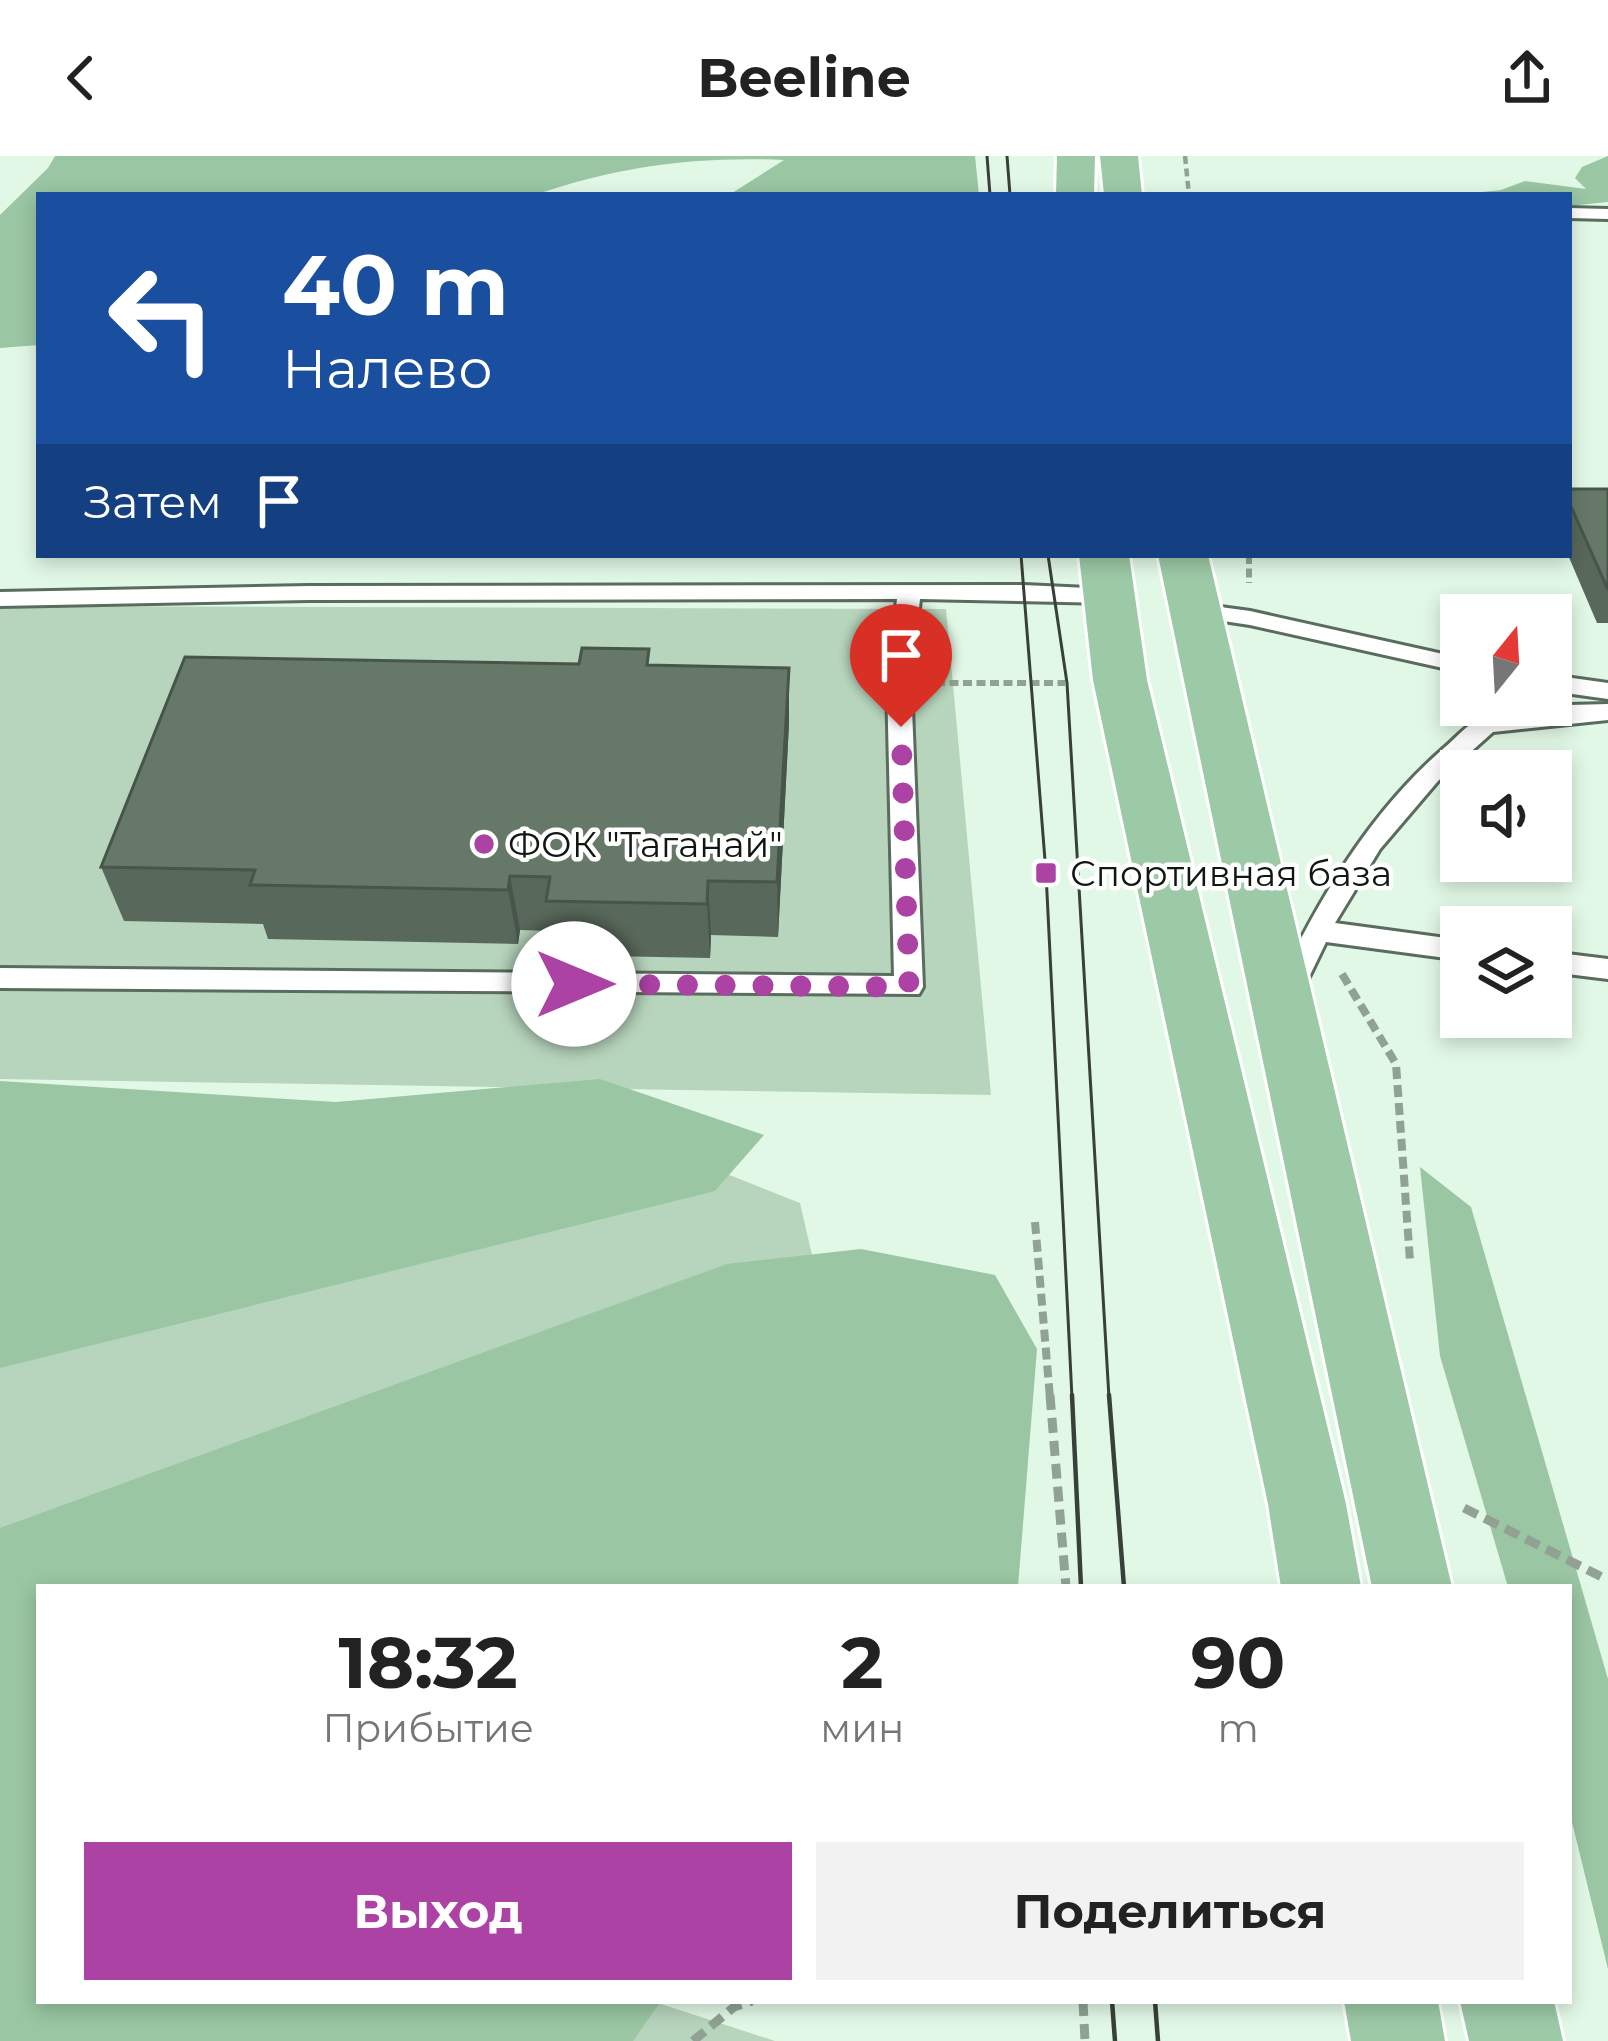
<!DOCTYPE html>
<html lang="ru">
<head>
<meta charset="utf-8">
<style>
  body { margin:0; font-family:Montserrat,sans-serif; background:#f2f2f2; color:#222; height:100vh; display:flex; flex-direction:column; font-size:45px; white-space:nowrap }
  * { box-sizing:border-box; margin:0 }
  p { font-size:39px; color:#767676 }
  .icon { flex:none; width:66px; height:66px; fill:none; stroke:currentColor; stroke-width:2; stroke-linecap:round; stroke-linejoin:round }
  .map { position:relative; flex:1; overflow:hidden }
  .details { position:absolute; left:36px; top:1428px; width:1536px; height:420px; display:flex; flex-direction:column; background:#fff; border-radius:0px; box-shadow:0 6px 18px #0003 }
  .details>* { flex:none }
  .hud { position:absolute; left:36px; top:36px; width:1536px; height:366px; border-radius:0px; box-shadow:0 6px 18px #0003; background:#1a4fa0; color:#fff; overflow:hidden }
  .needle { width:78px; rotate:18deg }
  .buttons { position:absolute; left:1440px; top:438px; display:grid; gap:24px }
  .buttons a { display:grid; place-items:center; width:132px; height:132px; border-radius:0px; background:#fff; box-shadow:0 6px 18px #0003; font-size:60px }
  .pin { position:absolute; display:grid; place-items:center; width:102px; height:102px; color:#fff; margin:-123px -51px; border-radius:50% 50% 50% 0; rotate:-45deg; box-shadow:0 0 12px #0007 }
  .pin .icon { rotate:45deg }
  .me { position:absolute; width:132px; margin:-66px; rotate:90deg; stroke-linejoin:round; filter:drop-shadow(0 0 9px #0008) }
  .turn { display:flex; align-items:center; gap:42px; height:252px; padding:0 48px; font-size:54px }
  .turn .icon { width:156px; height:156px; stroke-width:2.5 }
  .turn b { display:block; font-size:84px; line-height:102px }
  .then { display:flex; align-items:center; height:114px; padding:0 48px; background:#0003; gap:24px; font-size:45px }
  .eta { display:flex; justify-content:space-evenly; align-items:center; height:204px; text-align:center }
  .eta b { font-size:72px; font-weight:700; line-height:84px }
  .primary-button { display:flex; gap:24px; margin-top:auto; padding:24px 48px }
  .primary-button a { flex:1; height:138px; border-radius:0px; background:#ab42a4; color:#fff; font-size:48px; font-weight:700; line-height:138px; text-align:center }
  .primary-button a+a { background:#f2f2f2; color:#222 }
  header { display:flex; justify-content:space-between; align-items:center; height:156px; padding:0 48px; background:#fff; font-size:54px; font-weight:700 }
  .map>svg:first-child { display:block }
</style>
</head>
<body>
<header><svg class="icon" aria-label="back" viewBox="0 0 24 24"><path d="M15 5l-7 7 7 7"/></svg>Beeline<svg class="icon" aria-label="share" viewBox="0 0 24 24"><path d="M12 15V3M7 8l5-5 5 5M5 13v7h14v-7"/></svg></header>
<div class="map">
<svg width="1608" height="1885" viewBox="0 0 1608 1885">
  <rect width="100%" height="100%" fill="#e2f8e6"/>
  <g fill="#b7d4bc">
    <path d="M 0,450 L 946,453 L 991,939 L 0,923 Z"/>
    <path d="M 0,980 L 717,1014 L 800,1047 L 818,1125 L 39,1431 L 39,1845 L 658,1847 L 775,1885 L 0,1885 Z"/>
  </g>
  <g fill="#9ac6a3">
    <path d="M 55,0 L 975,0 L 979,39 L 729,39 L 784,4 C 698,0 617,10 535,39 L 39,39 L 39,189 L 0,192 L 0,59 L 48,12 Z"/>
    <path d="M 1608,0 L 1608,46 L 1569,50 L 1569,39 L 1473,37 L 1501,34 L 1525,25 L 1586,33 L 1575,22 L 1582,11 Z"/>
    <path d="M 600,923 L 764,979 L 715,1035 L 0,1212 L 0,925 L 336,946 Z"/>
    <path d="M 1420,1011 L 1471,1051 L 1608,1523 L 1608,1813 L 1569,1654 L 1569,1431 L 1508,1431 L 1440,1200 Z"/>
    <path d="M 861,1093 L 995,1119 L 1037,1193 L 1018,1431 L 39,1431 L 39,1845 L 661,1845 L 633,1885 L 0,1885 L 0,1372 L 727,1108 Z"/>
  </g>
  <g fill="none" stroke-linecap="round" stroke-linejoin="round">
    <defs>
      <g id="service">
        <path d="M 1569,52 L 1608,53 L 1608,63 L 1569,62 Z"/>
        <path d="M 1024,429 L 1109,433 L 1121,440 L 1109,447 L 920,443 L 911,527 L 923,831 L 919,838 L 0,832 L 0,812 L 894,820 L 887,527 L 897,443 L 309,444 L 0,450 L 0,436 L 309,430 Z"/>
        <path d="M 1191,447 L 1250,455 L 1461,502 L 1461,516 L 1250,469 L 1183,459 L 1179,454 Z"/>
        <path d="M 1551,519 L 1608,527 L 1608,543 L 1551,535 Z"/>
        <path d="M 1608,548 L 1608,564 L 1493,576 L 1438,625 L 1380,693 L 1335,767 L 1461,784 L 1461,804 L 1326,786 L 1296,848 L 1276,848 L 1272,841 C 1316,748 1366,660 1444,592 C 1455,583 1467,568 1480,563 C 1511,549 1573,549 1608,548 Z"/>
        <path d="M 1551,796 L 1608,803 L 1608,823 L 1551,816 Z"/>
      </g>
      <g id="primary">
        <path d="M 1057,0 L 1095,0 L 1094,39 L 1056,39 Z"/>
        <path d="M 1100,0 L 1138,0 L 1142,39 L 1104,39 Z"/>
        <path d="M 1079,399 L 1129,399 L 1147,524 L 1346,1348 L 1361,1431 L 1281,1431 L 1268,1348 L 1093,524 Z"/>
        <path d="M 1158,399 L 1208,399 L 1452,1431 L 1372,1431 Z"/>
        <path d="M 1344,1845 L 1438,1845 L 1445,1885 L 1351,1885 Z"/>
        <path d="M 1460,1845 L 1554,1845 L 1563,1885 L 1469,1885 Z"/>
      </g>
    </defs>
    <use href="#service" stroke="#596c5d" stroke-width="6"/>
    <use href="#primary" stroke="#fff" stroke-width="6"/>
    <path stroke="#91a294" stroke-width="4.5" stroke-dasharray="8 4.5" stroke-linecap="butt" d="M 1185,0 L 1189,39"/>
    <g stroke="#91a294" stroke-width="6" stroke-dasharray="9 4.5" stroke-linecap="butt">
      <path d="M 1249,399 L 1249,427"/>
      <path d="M 936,527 L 1065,527"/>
    </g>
    <g stroke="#91a294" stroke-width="8" stroke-dasharray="12 6" stroke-linecap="butt">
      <path d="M 1342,818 L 1396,908 L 1410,1105"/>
      <path d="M 1035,1066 L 1050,1242"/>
    </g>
    <g stroke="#91a294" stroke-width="9" stroke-dasharray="15 8" stroke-linecap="butt">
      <path d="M 1050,1239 L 1066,1431"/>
      <path d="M 1464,1352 L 1608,1424"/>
      <path d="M 1083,1845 L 1085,1885"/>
      <path d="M 693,1885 L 734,1851 L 752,1845"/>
    </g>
    <use href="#service" fill="#fff" fill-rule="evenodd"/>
    <use href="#primary" fill="#9ccaa7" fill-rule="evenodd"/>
    <g stroke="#384139" stroke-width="3">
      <path d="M 987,0 L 990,39"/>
      <path d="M 1007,0 L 1010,39"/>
      <path d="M 1021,399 L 1046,717 L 1072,1242"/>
      <path d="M 1048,399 L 1067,527 L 1109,1242"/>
    </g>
    <g stroke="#384139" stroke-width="4.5">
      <path d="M 1072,1239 L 1081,1431"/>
      <path d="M 1109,1239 L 1124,1431"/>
      <path d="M 1112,1845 L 1115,1885"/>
      <path d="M 1155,1845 L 1158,1885"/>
    </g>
  </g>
  <g fill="#58685a">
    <path d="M 1569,333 L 1608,333 L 1608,467 L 1597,467 L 1568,399 Z"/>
    <path d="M 651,509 L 789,567 L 778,781 L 711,779 L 710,802 L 554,799 L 551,775 L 520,774 L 518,788 L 268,783 L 263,768 L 124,765 L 101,711 Z"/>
  </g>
  <g fill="#47554a">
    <path d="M 789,512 L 789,567 L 778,781 L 777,726 Z"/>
    <path d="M 510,720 L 520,774 L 518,788 L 508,734 Z"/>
    <path d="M 708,725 L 711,779 L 710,802 L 707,748 Z"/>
  </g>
  <g fill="#667969" stroke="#47554a" stroke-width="3">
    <path d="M 1569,333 L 1608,333 L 1608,434 L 1569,346 Z"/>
    <path d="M 582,492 L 649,493 L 647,509 L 789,512 L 777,726 L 708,725 L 707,748 L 546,745 L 550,721 L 510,720 L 508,734 L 250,729 L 255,714 L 101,711 L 185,501 L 579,508 Z"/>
  </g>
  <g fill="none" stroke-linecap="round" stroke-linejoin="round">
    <path stroke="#ab42a4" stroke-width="21" stroke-dasharray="0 37.8" d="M 574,828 L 909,831 L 901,571"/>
  </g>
  <g fill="#ab42a4" stroke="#fefefe" stroke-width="4.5">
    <circle cx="484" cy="688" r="12"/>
    <rect x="1034" y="705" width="24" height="24" rx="6"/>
  </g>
  <g text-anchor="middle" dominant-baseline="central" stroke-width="9" stroke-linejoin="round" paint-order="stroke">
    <g font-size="36" fill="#101711" stroke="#fefefe" text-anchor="start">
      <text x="508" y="688">ФОК "Таганай"</text>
      <text x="1070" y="717">Спортивная база</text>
    </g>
  </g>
</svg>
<div class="buttons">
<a><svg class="needle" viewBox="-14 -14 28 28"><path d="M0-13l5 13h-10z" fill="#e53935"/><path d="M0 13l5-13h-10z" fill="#767676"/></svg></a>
<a><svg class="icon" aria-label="sound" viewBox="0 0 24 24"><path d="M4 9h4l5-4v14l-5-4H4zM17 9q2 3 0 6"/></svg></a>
<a><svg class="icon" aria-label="layers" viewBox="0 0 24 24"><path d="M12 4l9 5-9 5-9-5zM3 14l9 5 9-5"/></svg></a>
</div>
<div class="pin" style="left:901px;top:571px;background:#d93025"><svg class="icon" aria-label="arrive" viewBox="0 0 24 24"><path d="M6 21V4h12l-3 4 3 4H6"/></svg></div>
<svg class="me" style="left:574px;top:828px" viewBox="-20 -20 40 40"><circle r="19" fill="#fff"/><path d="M0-13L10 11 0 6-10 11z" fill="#ab42a4"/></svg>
<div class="hud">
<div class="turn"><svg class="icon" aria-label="left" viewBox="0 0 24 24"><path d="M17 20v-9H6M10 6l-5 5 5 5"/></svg><div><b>40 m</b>Налево</div></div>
<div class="then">Затем<svg class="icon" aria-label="arrive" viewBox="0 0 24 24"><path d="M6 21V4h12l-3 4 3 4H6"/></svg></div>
</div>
<section class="details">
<div class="eta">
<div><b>18:32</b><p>Прибытие</p></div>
<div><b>2</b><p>мин</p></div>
<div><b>90</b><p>m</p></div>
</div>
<div class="primary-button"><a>Выход</a><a>Поделиться</a></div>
</section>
</div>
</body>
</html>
